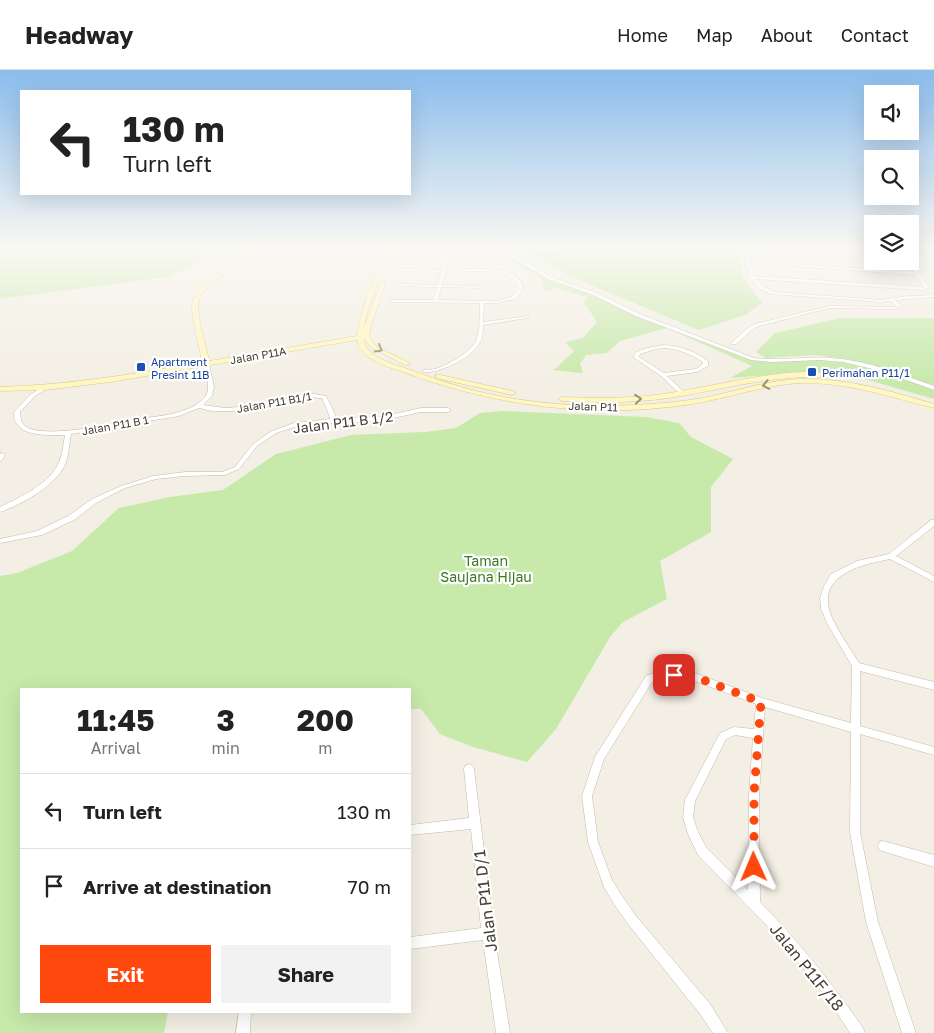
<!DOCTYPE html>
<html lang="en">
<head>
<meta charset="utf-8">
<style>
  body { margin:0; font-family:"Golos Text",sans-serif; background:#f2f2f2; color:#222; height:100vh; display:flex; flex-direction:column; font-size:19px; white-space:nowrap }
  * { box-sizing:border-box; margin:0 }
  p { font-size:16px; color:#767676 }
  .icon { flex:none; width:28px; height:28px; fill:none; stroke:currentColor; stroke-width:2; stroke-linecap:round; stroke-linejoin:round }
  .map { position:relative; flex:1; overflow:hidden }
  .drawer { position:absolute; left:20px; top:618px; width:391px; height:325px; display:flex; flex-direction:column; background:#fff; border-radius:0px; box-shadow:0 5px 20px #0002 }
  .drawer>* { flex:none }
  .guide { position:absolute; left:20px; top:20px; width:391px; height:105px; border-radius:0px; box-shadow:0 5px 20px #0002; background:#fff; color:#222; overflow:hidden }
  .tools { position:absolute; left:864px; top:15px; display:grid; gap:10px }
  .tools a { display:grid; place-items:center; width:55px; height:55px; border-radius:0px; background:#fff; box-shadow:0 5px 20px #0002; font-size:25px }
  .pin { position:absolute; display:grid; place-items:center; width:42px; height:42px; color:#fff; margin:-21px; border-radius:10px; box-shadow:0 2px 8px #0006 }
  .me { position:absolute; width:55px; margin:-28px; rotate:359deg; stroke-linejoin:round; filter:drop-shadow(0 0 4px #0008) }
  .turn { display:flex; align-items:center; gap:18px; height:105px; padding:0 20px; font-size:22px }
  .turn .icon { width:65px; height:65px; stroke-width:2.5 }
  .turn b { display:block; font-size:35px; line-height:42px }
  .eta { display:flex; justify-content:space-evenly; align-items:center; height:85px; text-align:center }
  .eta b { font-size:30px; font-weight:700; line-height:35px }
  .cta { display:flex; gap:10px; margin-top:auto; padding:10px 20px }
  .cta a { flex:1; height:58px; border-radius:0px; background:#ff480e; color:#fff; font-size:20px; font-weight:700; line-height:58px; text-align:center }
  .cta a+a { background:#f2f2f2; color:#222 }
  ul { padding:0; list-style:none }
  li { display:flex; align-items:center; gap:15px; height:75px; padding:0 20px; border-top:1px solid #e0e0e0 }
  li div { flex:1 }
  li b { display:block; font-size:19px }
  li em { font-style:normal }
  header { display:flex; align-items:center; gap:30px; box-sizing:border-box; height:70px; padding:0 25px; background:#fff; border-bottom:1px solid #e0e0e0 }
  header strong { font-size:24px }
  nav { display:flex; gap:28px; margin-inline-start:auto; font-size:18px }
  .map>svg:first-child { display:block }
</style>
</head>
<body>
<header>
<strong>Headway</strong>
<nav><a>Home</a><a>Map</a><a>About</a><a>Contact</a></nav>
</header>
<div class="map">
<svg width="934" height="963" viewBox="0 0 934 963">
  <rect width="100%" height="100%" fill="#f3efe4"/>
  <g fill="#c7e9aa">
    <path d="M 0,178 L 212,178 L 194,195 L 167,207 L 0,229 Z"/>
    <path d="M 560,178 L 739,178 L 742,207 L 762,233 L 745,245 L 699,260 L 593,216 L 526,185 Z"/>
    <path d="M 512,187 L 550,209 L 583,220 L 740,286 L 765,292 L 815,290 L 846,292 L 883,301 L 934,319 L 934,329 L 868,310 L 813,301 L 730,308 L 752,296 L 667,258 L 620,271 L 607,283 L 586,285 L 580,294 L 583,303 L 554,300 L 574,281 L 565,272 L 583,268 L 597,252 L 584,233 L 587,227 L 553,217 L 550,221 L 544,220 L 540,207 L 512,193 L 508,188 Z"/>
    <path d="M 840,248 L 934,248 L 934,315 L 846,289 L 815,285 L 766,288 L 756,282 L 775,263 Z"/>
    <path d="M 503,341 L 646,347 L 679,353 L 691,367 L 733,389 L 711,417 L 711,462 L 660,491 L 667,529 L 623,552 L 610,567 L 556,659 L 527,692 L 473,677 L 440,664 L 421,639 L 410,639 L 410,619 L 21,619 L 21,941 L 168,941 L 164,963 L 0,963 L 0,506 L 17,503 L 72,481 L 119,438 L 170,427 L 223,420 L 276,384 L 351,365 L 425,362 L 456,358 L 480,343 Z"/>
  </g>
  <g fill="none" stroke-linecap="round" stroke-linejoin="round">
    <defs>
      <g id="street">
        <path d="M 406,178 L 410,178 L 409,182 L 415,185 L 446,183 L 448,192 L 446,200 C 464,200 510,193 521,212 C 522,214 522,217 523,219 L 515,229 L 497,233 L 484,233 L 483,252 L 528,246 L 530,247 L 528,248 L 483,255 C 483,262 483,268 479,274 C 471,288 439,304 423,302 L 423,300 C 427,299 431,300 435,299 C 446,296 471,282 476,271 C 481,259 479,246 480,233 L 390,232 L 390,231 L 392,230 L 433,230 L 437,217 L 397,216 L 395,215 L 397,214 L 438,215 L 441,202 L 403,201 L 401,200 L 403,199 L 442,200 L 444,192 L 393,190 L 391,189 L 393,188 L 443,190 L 443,185 L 414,187 L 406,184 ZM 479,201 C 495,202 513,201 519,219 L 511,227 L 497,231 L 438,230 L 441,217 L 479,218 L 481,217 L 479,216 L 442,215 L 445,202 Z"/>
        <path d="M 497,178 L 502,178 L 552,207 L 597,223 L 640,244 L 754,288 C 780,291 805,286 831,288 C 866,290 901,304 934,316 L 934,320 L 881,301 L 843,292 L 820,290 L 772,292 L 751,290 L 636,246 L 593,225 L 548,209 Z"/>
        <path d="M 756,178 L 759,179 L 748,184 L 749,191 L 915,202 L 907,191 L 910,191 L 910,190 L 929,218 L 922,220 L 756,209 L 763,216 L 774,222 L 881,230 L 908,226 L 934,225 L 934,227 L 895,230 L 903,236 L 894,239 L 829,238 L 759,256 L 752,260 L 736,274 L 732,274 L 732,272 L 748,258 L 755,254 L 829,236 L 894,237 L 897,236 L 890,231 L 881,232 L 771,224 L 759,218 L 749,207 L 750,206 L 745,192 L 744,183 ZM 750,193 L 916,205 L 924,217 L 754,206 Z"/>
        <path d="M 765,179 L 872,187 L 872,189 L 764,181 L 764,179 Z"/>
        <path d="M 488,180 L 497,182 C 485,187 459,188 447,183 L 449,182 L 467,184 L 487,182 L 486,181 Z"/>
        <path d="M 664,275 C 680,276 695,281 708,291 L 708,296 L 697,302 L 667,306 L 685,323 L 685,325 L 681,325 L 661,306 L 633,287 L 636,282 L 647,278 ZM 664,278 C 679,279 690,284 703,292 L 703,294 L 696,299 L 664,303 L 639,287 L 640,284 L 656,279 Z"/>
        <path d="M 206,292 L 209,294 L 214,317 L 212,326 L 203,335 L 225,338 L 239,337 L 267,333 L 308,323 L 326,326 L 334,342 L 336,349 L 380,347 L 421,338 L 448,338 L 451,340 L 448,342 L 421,342 L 380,351 L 314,354 L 295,357 L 276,363 L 257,376 L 239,399 L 225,405 L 185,406 L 156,409 L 125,418 L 96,433 L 74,450 L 42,465 L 0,473 L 0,469 L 37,461 L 68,446 L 92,429 L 121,416 L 153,406 L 185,402 L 222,402 L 235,397 L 253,374 L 272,361 L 294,353 L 330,349 L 328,342 L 322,328 L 308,327 L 267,336 L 239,341 L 212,341 L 199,338 L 179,346 L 71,364 C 69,374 69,385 65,395 C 55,416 21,435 0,442 L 0,437 C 19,428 51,413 59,392 C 63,384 63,374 65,365 C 50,365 26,367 17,354 C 14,351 14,346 14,342 L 30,325 L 42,317 L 44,316 L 47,318 L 34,327 L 20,342 C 21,348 20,352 25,356 C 44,370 114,353 138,349 C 151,347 166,346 179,342 C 189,339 198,335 205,327 C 212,318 205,304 203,294 Z"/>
        <path d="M 2,383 L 5,385 L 2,390 L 0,391 L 0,384 Z"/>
        <path d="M 931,450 L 934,450 L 934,456 L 896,486 L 934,506 L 934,512 L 890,489 C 865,494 820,503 829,539 C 833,555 850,578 859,593 L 934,612 L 934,620 L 860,601 L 860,656 L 934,677 L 934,685 L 860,664 L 860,762 L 878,852 L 916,963 L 902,963 L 866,852 L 850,762 L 851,662 L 765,637 L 759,725 L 760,832 C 798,871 832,913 863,958 L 865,963 L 850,963 L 828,929 L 776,865 L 698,785 L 688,764 L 683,747 L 685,730 L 720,663 L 734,657 L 754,659 L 756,634 L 689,609 L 660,609 L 652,612 L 604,689 L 592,726 L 598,772 L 612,810 L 622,826 L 636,846 L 710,934 L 728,963 L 713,963 L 700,944 L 628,854 L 614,834 L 604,817 L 588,772 L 582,726 L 595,687 L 646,606 L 659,601 L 689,601 L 762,628 L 851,653 L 852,596 L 828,555 L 821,539 L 820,528 L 824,516 L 831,504 L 857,491 L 889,484 ZM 735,665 L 753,668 L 749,725 L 748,820 L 706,777 L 698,762 L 693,747 L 695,731 L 726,669 Z"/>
        <path d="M 469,694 L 473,696 L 474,699 L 494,863 L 510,963 L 496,963 L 483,870 L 410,879 L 410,867 L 481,858 L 471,759 L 410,765 L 410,755 L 469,748 L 464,699 L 465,696 Z"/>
        <path d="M 883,771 L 934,785 L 934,797 L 879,780 L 878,776 L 879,772 Z"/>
        <path d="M 239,941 L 251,941 L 250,963 L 236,963 Z"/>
      </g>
      <g id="secondary">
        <path d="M 255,178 L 261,178 C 245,195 197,212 198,238 C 199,255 206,274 209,291 L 357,266 C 361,236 375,206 388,178 L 394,178 C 382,203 368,231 364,258 L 381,212 L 386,211 L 371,256 L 369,267 L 376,276 L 411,294 L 405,295 L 372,278 L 364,269 C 364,287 394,294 408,299 C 432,308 455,316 480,322 C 548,338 621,339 690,330 C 727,325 763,310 801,309 C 846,308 891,321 934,334 L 934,338 C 890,327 847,312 800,313 C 763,315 729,328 692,334 C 597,349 499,337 409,304 C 392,298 360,291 357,270 L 111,312 L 44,320 L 0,321 L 0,317 C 68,315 135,304 202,292 C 199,275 193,256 192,238 C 191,212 238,194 255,178 Z"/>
        <path d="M 803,302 L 820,303 L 824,305 L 820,307 C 768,306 720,320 669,328 C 633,333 598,333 562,331 L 558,329 L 562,327 C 598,328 634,329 670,323 C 714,316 757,304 803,302 Z"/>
        <path d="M 436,304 L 512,321 L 516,323 L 512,325 L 436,308 Z"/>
      </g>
    </defs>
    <use href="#street" stroke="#c1bba9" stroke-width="1"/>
    <use href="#secondary" stroke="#d5c991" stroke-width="1"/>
    <use href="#street" fill="#fff" fill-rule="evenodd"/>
    <use href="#secondary" fill="#fff6c1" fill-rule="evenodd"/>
  </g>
  <defs><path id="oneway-chevron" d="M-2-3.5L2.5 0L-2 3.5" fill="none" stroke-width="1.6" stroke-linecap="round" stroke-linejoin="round" transform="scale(1.25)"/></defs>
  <g stroke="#999273">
    <use href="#oneway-chevron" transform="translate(379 279) rotate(30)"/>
    <use href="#oneway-chevron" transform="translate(766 315) rotate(169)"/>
    <use href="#oneway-chevron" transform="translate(638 329) rotate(-5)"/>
  </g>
  <linearGradient id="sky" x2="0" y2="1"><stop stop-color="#8abcec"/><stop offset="0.57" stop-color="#faf8f3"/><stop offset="1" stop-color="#faf8f3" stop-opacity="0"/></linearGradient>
  <rect width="934" height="313" fill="url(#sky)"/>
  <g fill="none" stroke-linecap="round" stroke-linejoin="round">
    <path stroke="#ff480e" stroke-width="9" stroke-dasharray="0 16.2" d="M 674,605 L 690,605 L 761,632 L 754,724 L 754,797"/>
  </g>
  <g fill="#1a4fb4" stroke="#fff" stroke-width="2">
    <rect x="136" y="292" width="10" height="10" rx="2.5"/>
    <rect x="807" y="297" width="10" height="10" rx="2.5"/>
  </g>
  <g text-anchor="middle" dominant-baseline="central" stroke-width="4.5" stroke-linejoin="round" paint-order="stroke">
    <g font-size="11" fill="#454034" stroke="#fff">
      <text transform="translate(258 285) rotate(-10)">Jalan P11A</text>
      <text transform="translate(274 332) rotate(-10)">Jalan P11 B1/1</text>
      <text transform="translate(593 336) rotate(2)">Jalan P11</text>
      <text transform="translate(115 355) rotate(-10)">Jalan P11 B 1</text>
    </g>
    <g font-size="11" fill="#164399" stroke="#fff" text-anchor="start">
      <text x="151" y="291">Apartment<tspan x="151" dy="13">Presint 11B</tspan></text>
      <text x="822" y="302">Perimahan P11/1</text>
    </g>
    <g font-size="14" fill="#454034" stroke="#fff">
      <text transform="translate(343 352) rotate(-7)">Jalan P11 B 1/2</text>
    </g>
    <g font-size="14" fill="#3d7825" stroke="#fff">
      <text x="486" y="490">Taman<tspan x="486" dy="16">Saujana Hijau</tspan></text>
    </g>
    <g font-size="16" fill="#454034" stroke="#fff">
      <text transform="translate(485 831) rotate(-97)">Jalan P11 D/1</text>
      <text transform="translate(807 897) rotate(51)">Jalan P11F/18</text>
    </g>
  </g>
</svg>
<div class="tools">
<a><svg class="icon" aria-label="sound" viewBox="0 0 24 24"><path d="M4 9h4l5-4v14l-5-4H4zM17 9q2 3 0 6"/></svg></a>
<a><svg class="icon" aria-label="search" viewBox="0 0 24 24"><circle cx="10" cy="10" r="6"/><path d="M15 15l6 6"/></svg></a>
<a><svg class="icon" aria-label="layers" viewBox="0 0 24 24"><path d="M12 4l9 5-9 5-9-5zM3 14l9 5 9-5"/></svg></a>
</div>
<div class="pin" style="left:674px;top:605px;background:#d93025"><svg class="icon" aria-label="arrive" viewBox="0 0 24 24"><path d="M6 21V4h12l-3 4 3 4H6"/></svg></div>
<svg class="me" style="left:754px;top:797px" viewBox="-20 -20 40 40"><path d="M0-17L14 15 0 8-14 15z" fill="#ff480e" stroke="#fff" stroke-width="4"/></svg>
<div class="guide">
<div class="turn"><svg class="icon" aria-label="left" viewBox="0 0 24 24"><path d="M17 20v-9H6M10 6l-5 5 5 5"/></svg><div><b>130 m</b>Turn left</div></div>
</div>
<section class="drawer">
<div class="eta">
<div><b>11:45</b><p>Arrival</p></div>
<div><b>3</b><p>min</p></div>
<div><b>200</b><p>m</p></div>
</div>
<ul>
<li><svg class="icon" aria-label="left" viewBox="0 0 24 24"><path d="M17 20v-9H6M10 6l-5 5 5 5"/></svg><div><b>Turn left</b></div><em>130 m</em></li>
<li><svg class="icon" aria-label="arrive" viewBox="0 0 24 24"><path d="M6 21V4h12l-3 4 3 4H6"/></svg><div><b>Arrive at destination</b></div><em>70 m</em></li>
</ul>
<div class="cta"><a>Exit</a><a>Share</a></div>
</section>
</div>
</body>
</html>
